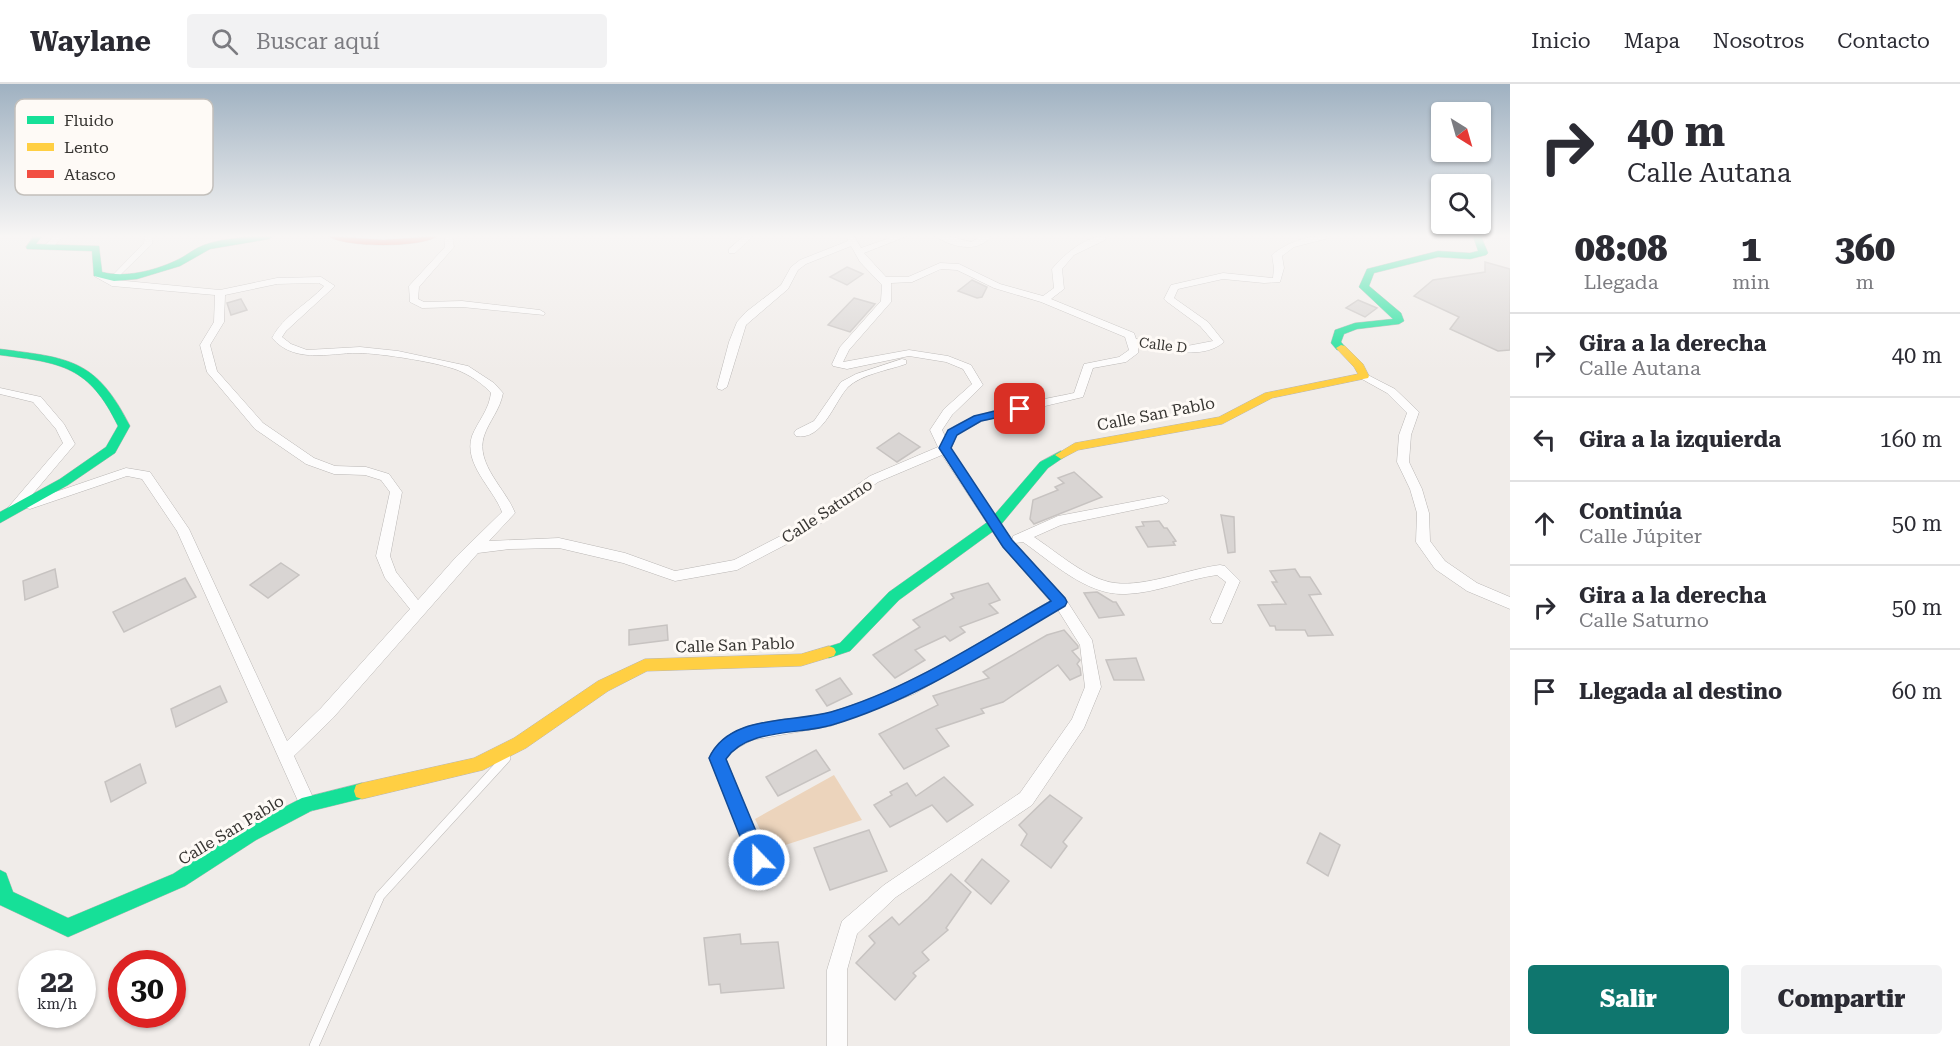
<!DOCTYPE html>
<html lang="es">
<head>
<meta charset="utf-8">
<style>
  body { margin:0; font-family:"Roboto Serif",serif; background:#f2f2f3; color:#2b2b33; height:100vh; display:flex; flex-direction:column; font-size:22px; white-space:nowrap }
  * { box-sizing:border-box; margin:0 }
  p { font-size:20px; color:#7c7c81 }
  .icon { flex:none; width:33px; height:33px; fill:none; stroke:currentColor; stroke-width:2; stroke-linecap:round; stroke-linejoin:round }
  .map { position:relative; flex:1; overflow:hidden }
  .drawer { display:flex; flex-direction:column; background:#fff; width:450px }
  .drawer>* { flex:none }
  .guide { background:#fff; color:#2b2b33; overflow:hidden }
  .needle { width:39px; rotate:143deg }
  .fabs { position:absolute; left:1431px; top:18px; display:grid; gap:12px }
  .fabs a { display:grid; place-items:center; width:60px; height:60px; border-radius:6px; background:#fff; box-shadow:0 2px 4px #0004; font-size:30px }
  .speed { position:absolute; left:18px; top:866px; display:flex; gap:12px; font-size:30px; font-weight:700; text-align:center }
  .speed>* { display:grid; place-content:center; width:78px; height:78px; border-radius:50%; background:#fff; box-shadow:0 2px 4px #0004; line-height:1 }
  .speed small { font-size:15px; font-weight:400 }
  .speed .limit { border:9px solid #d22; background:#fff; color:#111 }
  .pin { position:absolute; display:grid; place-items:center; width:51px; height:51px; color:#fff; margin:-26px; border-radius:12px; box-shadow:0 3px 9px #0006 }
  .me { position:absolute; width:66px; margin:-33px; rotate:338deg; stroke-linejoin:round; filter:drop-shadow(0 0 4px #0008) }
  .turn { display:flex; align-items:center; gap:21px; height:126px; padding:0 18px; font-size:27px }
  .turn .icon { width:78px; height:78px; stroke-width:2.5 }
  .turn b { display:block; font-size:42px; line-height:51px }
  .eta { display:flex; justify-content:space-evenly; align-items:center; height:102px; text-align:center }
  .eta b { font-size:36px; font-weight:800; line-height:42px }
  .cta { display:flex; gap:12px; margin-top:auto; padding:12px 18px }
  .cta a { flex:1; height:69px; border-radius:6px; background:#0f766e; color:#fff; font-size:24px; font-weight:800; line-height:69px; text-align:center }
  .cta a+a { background:#f2f2f3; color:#2b2b33 }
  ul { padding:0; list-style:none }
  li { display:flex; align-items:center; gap:18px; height:84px; padding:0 18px; border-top:2px solid #e1e1e2 }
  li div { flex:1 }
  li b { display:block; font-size:22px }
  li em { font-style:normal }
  header { display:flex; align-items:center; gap:36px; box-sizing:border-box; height:84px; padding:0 30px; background:#fff; border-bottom:2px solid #e1e1e2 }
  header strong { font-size:28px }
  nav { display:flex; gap:33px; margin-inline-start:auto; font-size:21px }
  .search { width:420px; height:54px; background:#f2f2f3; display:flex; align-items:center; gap:15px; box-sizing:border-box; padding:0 21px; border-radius:6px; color:#7c7c81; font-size:22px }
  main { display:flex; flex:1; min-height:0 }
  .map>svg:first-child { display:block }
</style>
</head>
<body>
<header>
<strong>Waylane</strong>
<div class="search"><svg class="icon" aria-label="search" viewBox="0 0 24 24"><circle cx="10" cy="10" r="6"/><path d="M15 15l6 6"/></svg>Buscar aquí</div>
<nav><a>Inicio</a><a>Mapa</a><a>Nosotros</a><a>Contacto</a></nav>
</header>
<main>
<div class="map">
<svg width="1510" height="962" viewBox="0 0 1510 962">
  <rect width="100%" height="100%" fill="#f0ece9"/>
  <path fill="#ecd4bc" d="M 834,691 L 862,736 L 770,766 L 755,735 Z"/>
  <g fill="#d9d5d3" stroke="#c7c3c1" stroke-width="1.5">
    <path d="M 1485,178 L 1510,185 L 1510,266 L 1498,267 L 1450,245 L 1459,233 L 1414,212 L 1433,196 L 1485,188 Z"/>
    <path d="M 847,183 L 863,190 L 847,201 L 830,193 Z"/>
    <path d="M 972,196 L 987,203 L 982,213 L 977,214 L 958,207 Z"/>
    <path d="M 854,214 L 875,220 L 850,248 L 828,241 Z"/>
    <path d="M 241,215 L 247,226 L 231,231 L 227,219 Z"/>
    <path d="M 1358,216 L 1377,224 L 1365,233 L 1346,224 Z"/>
    <path d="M 899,349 L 920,363 L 897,378 L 877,364 Z"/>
    <path d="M 1074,388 L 1102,413 L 1034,440 L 1030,435 L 1033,416 L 1058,406 L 1055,403 L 1064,399 L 1058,394 Z"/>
    <path d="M 1221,431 L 1234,433 L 1235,468 L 1228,469 Z"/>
    <path d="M 1159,437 L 1164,444 L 1167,444 L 1176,457 L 1173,458 L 1175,461 L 1148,463 L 1136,443 L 1144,442 L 1142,438 Z"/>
    <path d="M 281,479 L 299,491 L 268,514 L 250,501 Z"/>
    <path d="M 55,485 L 58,503 L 25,516 L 23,497 Z"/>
    <path d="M 1295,485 L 1300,493 L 1310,493 L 1321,510 L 1309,511 L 1333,551 L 1308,552 L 1305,546 L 1276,546 L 1275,542 L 1270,542 L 1258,521 L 1286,520 L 1272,498 L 1277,498 L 1270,487 Z"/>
    <path d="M 185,494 L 196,513 L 124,548 L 113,528 Z"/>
    <path d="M 988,499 L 1000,516 L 989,520 L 998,529 L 960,543 L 965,548 L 950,557 L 945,552 L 915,566 L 925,576 L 895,594 L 873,571 L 920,543 L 913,536 L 954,514 L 951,510 Z"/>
    <path d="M 1097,508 L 1113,518 L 1116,518 L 1124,531 L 1099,534 L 1084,509 Z"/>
    <path d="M 667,541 L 668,556 L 629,561 L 629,546 Z"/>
    <path d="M 1064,546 L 1078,562 L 1078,564 L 1072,567 L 1080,576 L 1077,580 L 1080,584 L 1081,591 L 1070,596 L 1058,581 L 1003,618 L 981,625 L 984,629 L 936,645 L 949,662 L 904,685 L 879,650 L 938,621 L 933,612 L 989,594 L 983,588 L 1047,551 Z"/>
    <path d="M 1136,574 L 1144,596 L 1114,596 L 1106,576 Z"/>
    <path d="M 840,594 L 852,610 L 827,622 L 816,606 Z"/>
    <path d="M 220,602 L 227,618 L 176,643 L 171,625 Z"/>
    <path d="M 816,666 L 830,686 L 778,712 L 766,693 Z"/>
    <path d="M 140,680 L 146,699 L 111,718 L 105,698 Z"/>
    <path d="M 944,693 L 973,721 L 947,738 L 932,721 L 890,743 L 874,721 L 892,711 L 890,708 L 907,699 L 916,712 Z"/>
    <path d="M 1050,711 L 1082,734 L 1063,758 L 1067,762 L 1051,784 L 1021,761 L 1027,750 L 1019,741 Z"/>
    <path d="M 869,746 L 887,787 L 830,806 L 814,764 Z"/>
    <path d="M 1320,749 L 1340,761 L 1328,792 L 1307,779 Z"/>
    <path d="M 982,775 L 1009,797 L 991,820 L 965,797 Z"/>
    <path d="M 951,790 L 971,808 L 946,844 L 948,846 L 922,868 L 929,876 L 913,889 L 916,892 L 895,916 L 856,879 L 875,859 L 869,852 L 892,833 L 899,841 L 928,815 Z"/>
    <path d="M 740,850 L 741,860 L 778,858 L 784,904 L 721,909 L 720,900 L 709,901 L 704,854 Z"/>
  </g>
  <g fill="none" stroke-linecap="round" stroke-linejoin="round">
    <defs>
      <path id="lane" d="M 314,962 L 380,812 L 506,674"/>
      <g id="street">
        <path d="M 55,152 L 64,152 L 51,165 L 45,165 L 45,161 Z"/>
        <path d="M 145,152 L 153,152 L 152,160 L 115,196 L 220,206 L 277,194 L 321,193 L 335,202 L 286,247 L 282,253 L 291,260 L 307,266 L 360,263 L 398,267 L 468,282 L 494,299 L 503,309 C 500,326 489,337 484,352 C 475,380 506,405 515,429 L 489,457 L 559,454 L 625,469 L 675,487 L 734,476 L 796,444 L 870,392 L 938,363 L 930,346 L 944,325 L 972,300 L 963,285 L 946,278 L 909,272 L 847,285 L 833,282 L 832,280 L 840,263 L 881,217 L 882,201 L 860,178 L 851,162 L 806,180 L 798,186 L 788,205 L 746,241 L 727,303 L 722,306 L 718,305 L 717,303 L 729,258 L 737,238 L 746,228 L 781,201 L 791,183 L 800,176 L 848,157 L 846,152 L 854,152 L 861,164 L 895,152 L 907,152 L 864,169 L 886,193 L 908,193 L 940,179 L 959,180 L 1000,200 L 1043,212 L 1054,204 L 1052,185 C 1065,169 1087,152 1105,152 L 1105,156 L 1074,171 L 1062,185 L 1064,205 L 1051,215 L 1134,249 L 1136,255 L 1187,262 L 1213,257 L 1200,242 L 1166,217 L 1164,215 L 1171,201 L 1223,189 L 1273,194 L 1274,184 L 1272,171 C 1284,160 1315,147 1329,154 L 1294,163 L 1282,172 L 1284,184 L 1280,198 L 1264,199 L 1223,195 L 1178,205 L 1174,214 L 1208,238 L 1224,258 C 1202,277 1164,265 1138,261 L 1138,269 L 1126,278 L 1093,284 L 1083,313 L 982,337 L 957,350 L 951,365 L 954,371 L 1012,456 L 1013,452 L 1058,432 L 1163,412 L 1169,416 L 1167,419 L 1061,441 L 1034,453 C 1057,468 1088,496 1115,499 C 1146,503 1188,485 1220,481 L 1225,482 L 1240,497 L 1222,539 L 1212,539 L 1210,535 L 1226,498 L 1217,491 C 1187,495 1157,509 1126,510 C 1087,512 1052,478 1023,458 L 1015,459 L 1065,514 L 1092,556 L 1101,603 L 1084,644 L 1032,721 L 896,813 L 857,850 L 847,886 L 847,962 L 827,962 L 827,886 L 842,837 L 884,801 L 1020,709 L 1072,635 L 1085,603 L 1080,561 L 1058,526 L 914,610 L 831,642 L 752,656 L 732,667 L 726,675 L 776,797 L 773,803 L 767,806 L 761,803 L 709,674 C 729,630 792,639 831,628 C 910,605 980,557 1050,517 L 1002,462 L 942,371 L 878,398 L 806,450 L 737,486 L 675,497 L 623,479 L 559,464 L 510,465 L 478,469 L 333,634 L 294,672 L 316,720 L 314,726 L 308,728 L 302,726 L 177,447 L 142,395 L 127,392 L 30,425 L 26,424 L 24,420 L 16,429 L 12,431 L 6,426 L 63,359 L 56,345 L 33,318 L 0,310 L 0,304 L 41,313 L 64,340 L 75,360 L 26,418 L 126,384 L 150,388 L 189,445 L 287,657 L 321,624 L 410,525 L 385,494 L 376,472 L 390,408 L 381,396 L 365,391 L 334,390 L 306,380 L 255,345 L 207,288 L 200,261 L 214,238 L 215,211 L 112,202 L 94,192 L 94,188 L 97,187 L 110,194 L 144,159 ZM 941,185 L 957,186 L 994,204 L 1041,218 L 1125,253 L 1129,266 L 1119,273 L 1084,280 L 1074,309 C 1048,315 955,329 945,352 L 942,346 L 952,331 L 983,301 L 971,281 L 948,272 L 909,266 L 843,278 L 849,266 L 891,218 L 891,199 L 912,198 ZM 319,199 L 324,202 C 307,221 284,231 272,254 C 295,280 328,269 358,269 C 379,269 445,279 462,288 C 473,293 484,301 491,309 C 489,326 478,337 472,352 C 463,380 493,404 502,428 L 457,472 L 418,516 L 396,488 L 390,472 L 402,408 L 389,390 L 366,383 L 335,382 L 314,374 L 263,339 L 217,287 L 210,261 L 224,238 L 225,211 L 277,200 Z"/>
        <path d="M 440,152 L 452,152 L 454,163 L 419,203 L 418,215 L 424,218 L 462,217 L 540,226 L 545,229 L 544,231 L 462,223 L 422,224 L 410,218 L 409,202 L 445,163 L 445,155 Z"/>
        <path d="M 744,152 L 753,152 L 735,169 L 729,169 L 729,165 Z"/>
        <path d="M 935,152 L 949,152 L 971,158 L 982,152 L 991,152 C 978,170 951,163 935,152 Z"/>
        <path d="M 902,275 L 906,276 L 906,280 C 889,286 862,290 848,303 C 834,318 823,357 796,352 L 794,349 L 796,346 L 814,337 L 841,298 L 856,290 Z"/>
        <path d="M 1364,289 L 1395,305 L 1419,328 L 1411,351 L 1409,378 L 1422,405 L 1429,429 L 1430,457 L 1445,477 L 1477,499 L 1510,513 L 1510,525 L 1467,507 L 1435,485 L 1418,461 L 1416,458 L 1417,429 L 1410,405 L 1397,378 L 1399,351 L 1407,329 L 1387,309 L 1360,294 L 1359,292 Z"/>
      </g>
      <g id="fast">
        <path d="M 34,152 L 42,152 L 36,160 L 99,162 L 102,188 C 125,194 153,187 175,177 C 185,173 193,165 204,161 C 222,154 253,152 273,152 L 269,155 L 210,165 L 180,182 L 137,195 L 114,197 L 94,192 L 92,167 L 27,165 L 26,163 Z"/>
        <path d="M 1473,152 L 1481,152 L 1488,169 L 1486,171 L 1470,175 L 1438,173 L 1374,189 L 1369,202 L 1401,229 L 1404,237 L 1399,240 L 1357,245 L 1344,250 L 1341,258 L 1346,264 L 1345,266 L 1337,266 L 1331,259 L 1335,246 L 1355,239 L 1393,235 L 1359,203 L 1367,185 L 1438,167 L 1470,169 L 1478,167 Z"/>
        <path d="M 0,265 C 70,274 96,275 130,342 L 115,369 L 68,401 L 0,439 L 0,428 L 60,395 L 106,363 L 118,342 C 89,282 62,279 0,271 Z"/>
        <path d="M 1061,367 L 1067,371 L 1048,384 L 999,443 L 899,516 L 850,567 L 829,574 L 824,572 L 822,568 L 824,564 L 840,559 L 889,508 L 989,437 L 1040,378 Z"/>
        <path d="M 362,699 L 368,701 L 370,707 L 368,713 L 311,727 L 256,756 L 185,802 L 68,853 L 0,821 L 0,786 L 6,789 L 13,808 L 68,834 L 173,790 L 244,744 L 302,714 Z"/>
      </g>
      <g id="slow">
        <path d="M 1341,261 L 1345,262 L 1363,280 L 1369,292 L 1368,294 L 1272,314 L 1222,340 L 1078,366 L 1061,375 L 1055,371 L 1075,359 L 1219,333 L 1265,309 L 1358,290 L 1354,283 L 1336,264 Z"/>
        <path d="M 829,562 L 834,564 L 836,568 L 834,572 L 801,582 L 647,587 L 608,607 L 526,664 L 483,686 L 362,715 L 356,713 L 354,707 L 356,701 L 362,699 L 474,674 L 514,654 L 598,597 L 645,575 L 801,570 Z"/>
      </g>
      <path id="jam" d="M 328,152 L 383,156 L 438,152 C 421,164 345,164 328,152 Z"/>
    </defs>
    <use href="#lane" stroke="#b9b6b4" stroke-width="10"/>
    <use href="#street" stroke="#b9b6b4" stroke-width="1"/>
    <use href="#fast" stroke="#b9b6b4" stroke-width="1"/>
    <use href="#slow" stroke="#b9b6b4" stroke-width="1"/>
    <use href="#jam" stroke="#b9b6b4" stroke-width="1"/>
    <use href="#lane" stroke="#fdfcfc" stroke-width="9"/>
    <use href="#street" fill="#fdfcfc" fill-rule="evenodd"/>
    <use href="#fast" fill="#16e098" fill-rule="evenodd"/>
    <use href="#slow" fill="#ffcf43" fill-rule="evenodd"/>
    <use href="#jam" fill="#f24e42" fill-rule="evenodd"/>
  </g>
  <linearGradient id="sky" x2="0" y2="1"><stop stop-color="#9fb1c1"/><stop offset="0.53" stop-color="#f8f6f5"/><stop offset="1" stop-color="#f8f6f5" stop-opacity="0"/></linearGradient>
  <rect width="1510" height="287" fill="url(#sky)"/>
  <path fill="#1a73e8" stroke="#114b97" stroke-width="1.5" d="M 1020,321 L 1024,323 L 1024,328 L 981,337 L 957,351 L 951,364 L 1012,456 L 1065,514 L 1067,518 L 1065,522 C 990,566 916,616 832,641 C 799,651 747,644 726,675 L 768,776 L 765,783 L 759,785 L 752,783 L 709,674 C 729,630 791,639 831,628 C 910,605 980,557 1051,517 L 1003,463 L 939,364 L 948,346 L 974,332 Z"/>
  <g text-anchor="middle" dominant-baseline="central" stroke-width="6" stroke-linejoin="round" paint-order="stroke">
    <g font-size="14" fill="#373532" stroke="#fefaf6">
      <text transform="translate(1163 261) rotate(7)">Calle D</text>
    </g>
    <g font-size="16" fill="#373532" stroke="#fefaf6">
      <text transform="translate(1156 330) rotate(-11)">Calle San Pablo</text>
      <text transform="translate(827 427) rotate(-33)">Calle Saturno</text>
      <text transform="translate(735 561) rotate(-2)">Calle San Pablo</text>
      <text transform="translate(231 746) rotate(-31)">Calle San Pablo</text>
    </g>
  </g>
  <rect x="15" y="15" width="198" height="96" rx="9" fill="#fefaf6" stroke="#c2bfbb" stroke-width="1.5"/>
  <rect x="27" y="32" width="27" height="8" fill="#16e098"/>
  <rect x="27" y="59" width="27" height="8" fill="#ffcf43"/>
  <rect x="27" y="86" width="27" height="8" fill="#f24e42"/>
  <g font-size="16" fill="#373532">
    <text x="64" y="42">Fluido</text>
    <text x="64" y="69">Lento</text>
    <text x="64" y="96">Atasco</text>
  </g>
</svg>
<div class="fabs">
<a><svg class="needle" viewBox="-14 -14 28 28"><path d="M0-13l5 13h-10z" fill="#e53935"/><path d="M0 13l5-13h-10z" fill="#7c7c81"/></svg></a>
<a><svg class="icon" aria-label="search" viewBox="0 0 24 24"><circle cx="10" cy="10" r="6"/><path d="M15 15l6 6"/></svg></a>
</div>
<div class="speed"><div>22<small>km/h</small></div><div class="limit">30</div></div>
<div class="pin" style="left:1020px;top:325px;background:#d93025"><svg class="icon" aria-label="arrive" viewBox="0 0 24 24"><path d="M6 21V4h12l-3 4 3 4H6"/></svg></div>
<svg class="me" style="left:759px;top:776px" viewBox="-20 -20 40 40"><circle r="17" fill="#1a73e8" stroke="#fff" stroke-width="3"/><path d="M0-11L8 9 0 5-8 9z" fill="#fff"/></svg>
</div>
<section class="drawer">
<div class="guide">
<div class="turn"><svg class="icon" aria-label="right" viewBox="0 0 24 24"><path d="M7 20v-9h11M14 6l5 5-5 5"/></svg><div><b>40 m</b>Calle Autana</div></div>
</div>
<div class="eta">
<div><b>08:08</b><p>Llegada</p></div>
<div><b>1</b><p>min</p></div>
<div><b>360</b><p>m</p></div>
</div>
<ul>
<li><svg class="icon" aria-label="right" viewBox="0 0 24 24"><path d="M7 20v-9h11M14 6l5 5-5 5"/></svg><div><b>Gira a la derecha</b><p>Calle Autana</p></div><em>40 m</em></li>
<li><svg class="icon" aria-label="left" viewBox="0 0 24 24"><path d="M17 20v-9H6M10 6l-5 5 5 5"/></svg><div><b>Gira a la izquierda</b></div><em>160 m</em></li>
<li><svg class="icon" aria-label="ahead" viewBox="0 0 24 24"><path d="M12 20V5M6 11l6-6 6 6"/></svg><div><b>Continúa</b><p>Calle Júpiter</p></div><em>50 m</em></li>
<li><svg class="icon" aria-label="right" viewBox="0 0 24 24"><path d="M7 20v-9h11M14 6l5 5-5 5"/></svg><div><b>Gira a la derecha</b><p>Calle Saturno</p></div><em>50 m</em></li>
<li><svg class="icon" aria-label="arrive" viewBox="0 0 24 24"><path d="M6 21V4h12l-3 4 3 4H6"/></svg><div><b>Llegada al destino</b></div><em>60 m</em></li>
</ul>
<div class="cta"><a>Salir</a><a>Compartir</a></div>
</section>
</main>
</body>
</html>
